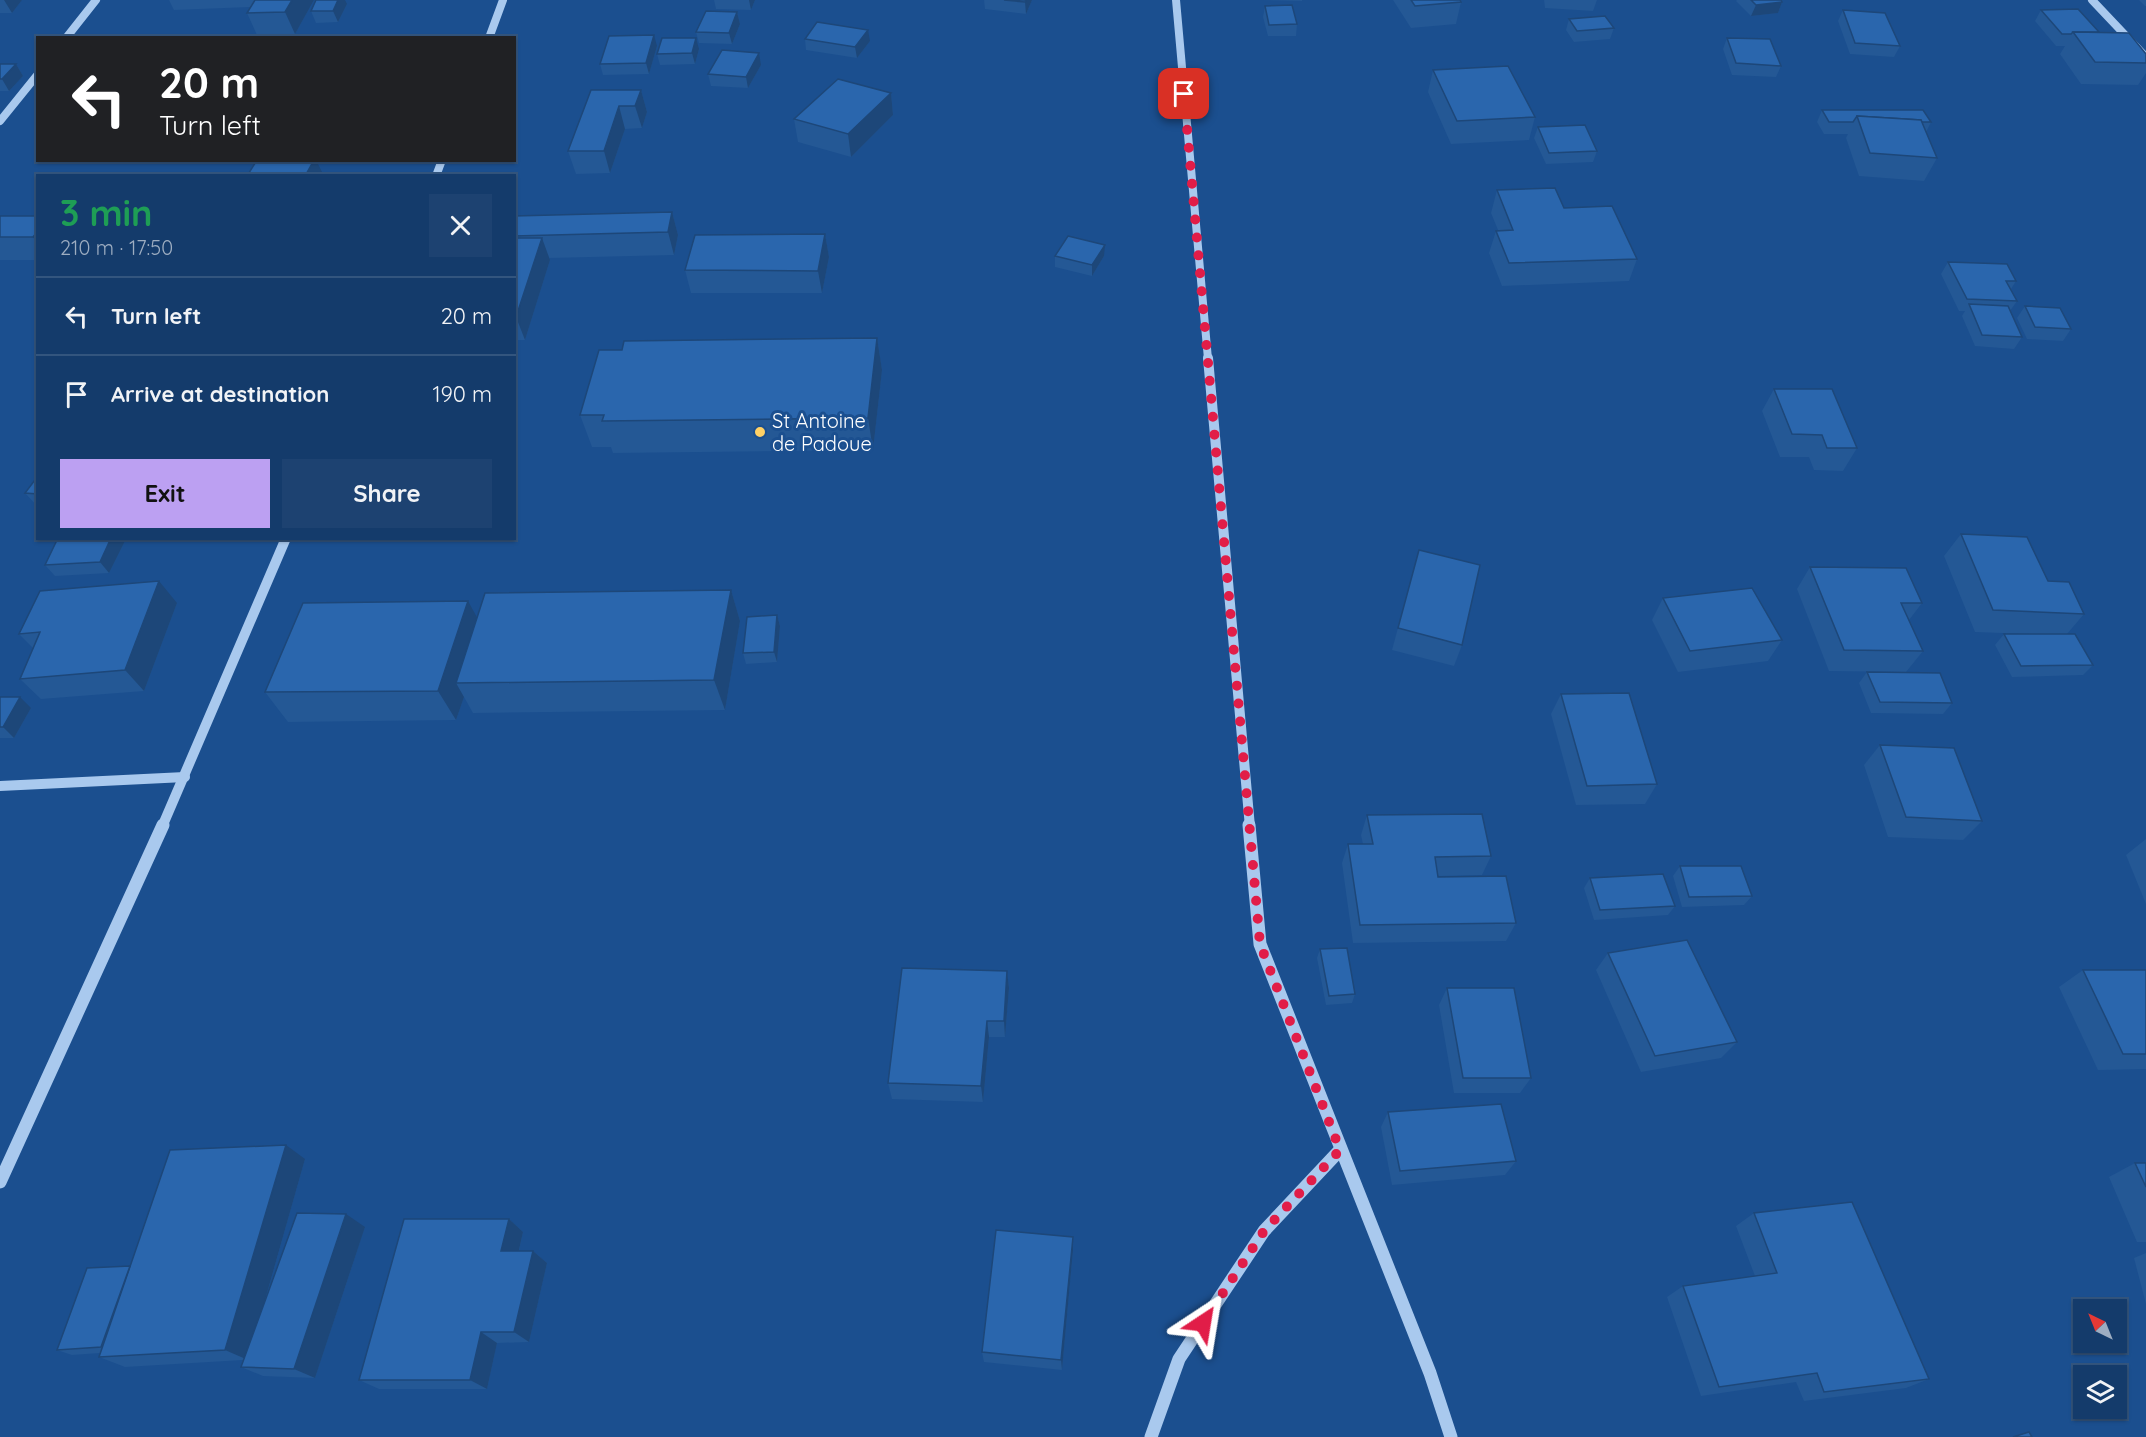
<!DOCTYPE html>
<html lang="en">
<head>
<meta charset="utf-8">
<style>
  body { margin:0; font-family:Quicksand,sans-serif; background:#1d4271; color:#f1f3f6; height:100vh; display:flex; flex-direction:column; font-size:22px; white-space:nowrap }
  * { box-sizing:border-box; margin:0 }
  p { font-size:20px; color:#9dadc1 }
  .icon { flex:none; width:33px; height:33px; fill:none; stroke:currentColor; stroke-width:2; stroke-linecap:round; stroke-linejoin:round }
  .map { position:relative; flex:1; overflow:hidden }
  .side { position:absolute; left:36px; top:174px; width:480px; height:366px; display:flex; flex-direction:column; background:#143b6b; border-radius:0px; box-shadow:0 2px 4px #0004,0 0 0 2px #33557e }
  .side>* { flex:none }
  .top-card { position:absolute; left:36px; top:36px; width:480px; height:126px; border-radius:0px; box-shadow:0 2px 4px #0004,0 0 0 2px #33557e; background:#202124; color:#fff; overflow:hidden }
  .needle { width:39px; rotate:317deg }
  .fabs { position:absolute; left:2073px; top:1299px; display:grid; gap:12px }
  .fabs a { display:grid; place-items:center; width:54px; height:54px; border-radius:0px; background:#143b6b; box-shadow:0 2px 4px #0004,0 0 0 2px #33557e; font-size:30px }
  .pin { position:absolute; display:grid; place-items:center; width:51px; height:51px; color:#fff; margin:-26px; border-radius:12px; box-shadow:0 3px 9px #0006 }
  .me { position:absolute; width:66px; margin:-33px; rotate:33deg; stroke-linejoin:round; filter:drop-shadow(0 0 4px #0008) }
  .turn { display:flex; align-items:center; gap:21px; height:126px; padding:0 24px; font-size:27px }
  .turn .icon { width:78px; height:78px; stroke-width:2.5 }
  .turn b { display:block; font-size:42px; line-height:51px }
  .round { display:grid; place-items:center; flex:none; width:63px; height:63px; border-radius:0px; background:#1d4271 }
  .headline { display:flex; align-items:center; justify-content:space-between; height:102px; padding:0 24px }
  h1 { font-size:36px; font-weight:800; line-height:45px; color:#1e9e55 }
  .cta { display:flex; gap:12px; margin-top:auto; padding:12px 24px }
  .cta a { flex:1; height:69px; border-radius:0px; background:#bca0f2; color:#111; font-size:24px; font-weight:800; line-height:69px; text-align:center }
  .cta a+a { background:#1d4271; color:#f1f3f6 }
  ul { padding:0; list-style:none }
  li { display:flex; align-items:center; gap:18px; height:78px; padding:0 24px; border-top:2px solid #33557e }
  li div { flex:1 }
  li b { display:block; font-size:22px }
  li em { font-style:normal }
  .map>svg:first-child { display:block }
</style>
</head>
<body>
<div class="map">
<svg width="2146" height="1437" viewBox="0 0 2146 1437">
  <rect width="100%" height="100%" fill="#1b4f8f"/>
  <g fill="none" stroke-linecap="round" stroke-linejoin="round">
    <g stroke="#a9c9ee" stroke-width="8">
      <path d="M 1176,0 L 1208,359"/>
      <path d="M 2092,0 L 2146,57"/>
      <path d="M 66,38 L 96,0"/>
      <path d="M 489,38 L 503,0"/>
      <path d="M 0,121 L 38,74"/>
      <path d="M 436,176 L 442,160"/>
    </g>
    <g stroke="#a9c9ee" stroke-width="10">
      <path d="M 1208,358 L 1250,827"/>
      <path d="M 0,786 L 185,777"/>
      <path d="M 162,827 L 286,538"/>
    </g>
    <g stroke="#a9c9ee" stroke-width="13">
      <path d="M 1249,825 L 1260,944 L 1430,1373 L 1451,1437"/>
      <path d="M 0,1182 L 163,825"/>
      <path d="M 1151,1437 L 1179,1359 L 1264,1231 L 1340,1150"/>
    </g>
  </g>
  <g fill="#245895">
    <path d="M 0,0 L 22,0 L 12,13 L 0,13 Z"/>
    <path d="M 169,0 L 314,0 L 295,34 L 257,35 L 247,13 L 250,7 L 174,10 Z"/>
    <path d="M 714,0 L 755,0 L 751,10 L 716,9 Z"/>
    <path d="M 984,0 L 1032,0 L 1026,14 L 985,9 Z"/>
    <path d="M 1260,0 L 1302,0 L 1302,1 Z"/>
    <path d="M 1393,0 L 1460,0 L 1461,2 L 1456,24 L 1411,28 Z"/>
    <path d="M 1544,0 L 1597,0 L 1593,11 L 1545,8 Z"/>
    <path d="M 1737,0 L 1781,0 L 1782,2 L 1778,13 L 1751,16 L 1736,1 Z"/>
    <path d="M 2139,0 L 2146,0 L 2146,6 L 2145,6 Z"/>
    <path d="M 347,4 L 338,22 L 316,23 L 311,11 Z"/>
    <path d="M 1265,6 L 1297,24 L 1296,36 L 1268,36 L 1263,17 Z"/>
    <path d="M 1843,10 L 1900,46 L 1894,57 L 1850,54 L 1838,21 Z"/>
    <path d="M 2041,10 L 2099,32 L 2146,54 L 2146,73 L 2138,85 L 2081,84 L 2060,54 L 2065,46 L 2056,46 L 2035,21 Z"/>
    <path d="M 737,12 L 740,24 L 732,44 L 699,43 L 696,32 Z"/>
    <path d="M 1569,19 L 1614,28 L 1610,39 L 1574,42 L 1566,30 Z"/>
    <path d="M 1727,38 L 1781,66 L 1776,77 L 1732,75 L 1723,49 Z"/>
    <path d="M 805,39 L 870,41 L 857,58 L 806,50 Z"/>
    <path d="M 657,46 L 649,74 L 603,75 L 600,64 Z"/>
    <path d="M 699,49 L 695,64 L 660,65 L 657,54 Z"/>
    <path d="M 0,64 L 16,64 L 23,76 L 9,91 L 0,91 Z"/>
    <path d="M 761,65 L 748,88 L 711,86 L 708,74 Z"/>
    <path d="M 1433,70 L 1535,117 L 1529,140 L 1451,144 L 1428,92 Z"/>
    <path d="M 591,90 L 641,90 L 647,112 L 642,128 L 625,129 L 610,173 L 576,174 L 568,151 Z"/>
    <path d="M 891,93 L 893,115 L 851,157 L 798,142 L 794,119 Z"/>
    <path d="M 1822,110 L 1931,122 L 1926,132 L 1937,158 L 1924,181 L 1859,176 L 1846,138 L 1848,134 L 1824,134 L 1817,122 Z"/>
    <path d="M 1538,127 L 1597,151 L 1593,162 L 1546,164 L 1534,138 Z"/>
    <path d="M 1497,190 L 1564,208 L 1637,259 L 1629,281 L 1502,286 L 1489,253 L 1496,231 L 1498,230 L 1491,213 Z"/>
    <path d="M 672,212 L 678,235 L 674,255 L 549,258 L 550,260 L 525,340 L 514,340 L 514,216 Z"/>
    <rect x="0" y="216" width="38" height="44"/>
    <path d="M 825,234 L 829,257 L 822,293 L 691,293 L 685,270 Z"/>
    <path d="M 1055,256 L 1104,256 L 1092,276 L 1055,267 Z"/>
    <path d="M 1948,262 L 2016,281 L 2011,289 L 2017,301 L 2010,311 L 2022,337 L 2014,349 L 1975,346 L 1962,316 L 1965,311 L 1959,311 L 1941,274 Z"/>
    <path d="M 2025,306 L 2071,329 L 2063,341 L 2027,339 L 2017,318 Z"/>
    <path d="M 877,338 L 882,370 L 873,450 L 613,453 L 611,447 L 592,447 L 580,415 L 622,350 Z"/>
    <path d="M 1774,389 L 1857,448 L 1843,471 L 1814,470 L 1809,457 L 1780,457 L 1762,411 Z"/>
    <path d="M 38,476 L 38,507 L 25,493 Z"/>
    <path d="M 1961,534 L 2048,581 L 2084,614 L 2067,634 L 2093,665 L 2083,675 L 2012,677 L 1995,645 L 2004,634 L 2029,634 L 1975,632 L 1944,556 Z"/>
    <path d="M 125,541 L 109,573 L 55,576 L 45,565 Z"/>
    <path d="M 1419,550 L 1462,645 L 1454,666 L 1392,650 Z"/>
    <path d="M 1810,567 L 1922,603 L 1909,620 L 1923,651 L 1906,672 L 1829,671 L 1797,589 Z"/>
    <path d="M 731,590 L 740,621 L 725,710 L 473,713 L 464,697 L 456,720 L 288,722 L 265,692 L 477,617 Z"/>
    <path d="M 1663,598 L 1782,640 L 1768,661 L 1678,672 L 1652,620 Z"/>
    <path d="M 177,603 L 144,691 L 41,699 L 20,679 L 33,648 L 19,634 Z"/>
    <path d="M 777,615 L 780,626 L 777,662 L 746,664 L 743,653 Z"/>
    <path d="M 1867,672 L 1952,703 L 1943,714 L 1871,713 L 1859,683 Z"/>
    <path d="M 1561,694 L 1657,784 L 1645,804 L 1576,805 L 1551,714 Z"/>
    <path d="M 0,697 L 31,708 L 14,738 L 0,738 Z"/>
    <path d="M 1880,745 L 1982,821 L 1963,840 L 1888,837 L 1864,765 Z"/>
    <path d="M 1367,815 L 1491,856 L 1482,875 L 1438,876 L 1438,877 L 1516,923 L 1506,941 L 1353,943 L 1342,863 L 1348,844 L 1363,844 L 1361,835 Z"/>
    <path d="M 2146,839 L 2146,904 L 2126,855 Z"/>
    <path d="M 1680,866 L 1752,896 L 1744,905 L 1682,907 L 1673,876 Z"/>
    <path d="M 1590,878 L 1675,906 L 1668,915 L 1594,920 L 1584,888 Z"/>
    <path d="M 1320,949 L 1355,994 L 1352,1003 L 1326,1005 L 1317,958 Z"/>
    <path d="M 1608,953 L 1737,1042 L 1721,1058 L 1641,1072 L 1596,970 Z"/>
    <path d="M 2083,970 L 2146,970 L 2146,1069 L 2098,1070 L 2059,987 Z"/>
    <path d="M 1007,971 L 1009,988 L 1005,1037 L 989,1037 L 983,1102 L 892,1099 L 888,1083 Z"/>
    <path d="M 1447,988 L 1531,1078 L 1520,1093 L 1454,1093 L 1439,1005 Z"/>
    <path d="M 1388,1112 L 1516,1161 L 1505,1175 L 1392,1185 L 1381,1127 Z"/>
    <path d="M 305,1159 L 264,1304 L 365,1227 L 315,1378 L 263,1376 L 241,1367 L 243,1360 L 125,1367 L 99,1357 L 100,1353 L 72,1355 L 57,1350 L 130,1266 Z"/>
    <path d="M 2135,1163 L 2146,1163 L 2146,1242 L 2137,1242 L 2109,1177 Z"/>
    <path d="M 1754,1213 L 1929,1379 L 1906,1388 L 1804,1401 L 1796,1382 L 1701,1396 L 1667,1297 L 1683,1286 L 1755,1276 L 1736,1226 Z"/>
    <path d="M 509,1219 L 523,1232 L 519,1251 L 533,1251 L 547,1263 L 529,1342 L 497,1343 L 487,1389 L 379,1389 L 359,1380 Z"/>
    <path d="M 1073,1250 L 1062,1370 L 984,1362 L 982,1352 Z"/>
    <path d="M 2146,1253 L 2146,1304 L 2134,1258 Z"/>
  </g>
  <g fill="#1d4779">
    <path d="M 4,0 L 22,0 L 12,13 Z"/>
    <path d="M 292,0 L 314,0 L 295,34 L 285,12 Z"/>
    <path d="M 338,0 L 345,0 L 347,4 L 338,22 L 333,11 Z"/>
    <path d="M 749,0 L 755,0 L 751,10 Z"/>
    <path d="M 1026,0 L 1032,0 L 1026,14 L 1025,2 Z"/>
    <path d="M 1782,2 L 1778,13 L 1751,16 L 1756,5 Z"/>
    <path d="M 737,12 L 740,24 L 732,44 L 729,33 Z"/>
    <path d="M 868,30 L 870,41 L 857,58 L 855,47 Z"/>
    <path d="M 654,35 L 657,46 L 649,74 L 646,63 Z"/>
    <path d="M 696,38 L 699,49 L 695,64 L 692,53 Z"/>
    <path d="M 759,53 L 761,65 L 748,88 L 746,77 Z"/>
    <path d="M 16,64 L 23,76 L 9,91 L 2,79 Z"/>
    <path d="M 641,90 L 647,112 L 642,128 L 635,106 Z"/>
    <path d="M 891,93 L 893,115 L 851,157 L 848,134 Z"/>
    <path d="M 619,106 L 625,129 L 610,173 L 604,151 Z"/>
    <path d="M 314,160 L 316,160 L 324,176 L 305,176 Z"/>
    <path d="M 672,212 L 678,235 L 674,255 L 668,232 Z"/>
    <path d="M 38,231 L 38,244 L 33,237 Z"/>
    <path d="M 825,234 L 829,257 L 822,293 L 818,271 Z"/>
    <path d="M 542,238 L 550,260 L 525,340 L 516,317 Z"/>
    <path d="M 1105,245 L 1104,256 L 1092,276 L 1092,265 Z"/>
    <path d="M 877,338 L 882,370 L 873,450 L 868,418 Z"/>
    <path d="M 111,538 L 123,538 L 125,541 L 109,573 L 100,562 Z"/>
    <path d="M 159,581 L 177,603 L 144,691 L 125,670 Z"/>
    <path d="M 731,590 L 740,621 L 725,710 L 714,680 Z"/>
    <path d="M 468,601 L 485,632 L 456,683 L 464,697 L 456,720 L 438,691 Z"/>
    <path d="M 777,615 L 780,626 L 777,662 L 774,652 Z"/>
    <path d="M 20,697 L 31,708 L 14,738 L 3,727 Z"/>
    <path d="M 1007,971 L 1009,988 L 1005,1037 L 1004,1021 Z"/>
    <path d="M 987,1021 L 989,1037 L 983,1102 L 981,1086 Z"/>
    <path d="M 286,1145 L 305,1159 L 248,1360 L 225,1350 Z"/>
    <path d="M 346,1214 L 365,1227 L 315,1378 L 294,1369 Z"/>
    <path d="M 509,1219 L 523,1232 L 516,1263 L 501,1251 Z"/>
    <path d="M 1073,1237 L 1073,1250 L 1062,1370 L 1061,1360 Z"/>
    <path d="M 533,1251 L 547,1263 L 529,1342 L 514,1332 Z"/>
    <path d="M 481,1332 L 497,1343 L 487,1389 L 470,1380 Z"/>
  </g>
  <g fill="#2a66ad" stroke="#1d4779" stroke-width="1.5">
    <path d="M 255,0 L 292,0 L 285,12 L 247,13 Z"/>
    <path d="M 316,0 L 338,0 L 333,11 L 311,11 Z"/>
    <path d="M 1004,0 L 1026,0 L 1025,2 Z"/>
    <path d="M 1411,0 L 1460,0 L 1461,2 L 1415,6 Z"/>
    <path d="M 1751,0 L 1781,0 L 1782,2 L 1756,5 Z"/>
    <path d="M 1292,5 L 1297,24 L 1269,25 L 1265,6 Z"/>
    <path d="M 2078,9 L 2099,32 L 2073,32 L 2071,34 L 2062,34 L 2041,10 Z"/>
    <path d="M 1843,10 L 1885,13 L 1900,46 L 1855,43 Z"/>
    <path d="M 706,11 L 737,12 L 729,33 L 696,32 Z"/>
    <path d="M 1605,16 L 1614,28 L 1577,31 L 1569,19 Z"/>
    <path d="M 817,22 L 868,30 L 855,47 L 805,39 Z"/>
    <path d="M 2073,32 L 2129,33 L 2146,54 L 2146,63 L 2095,62 Z"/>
    <path d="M 654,35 L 646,63 L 600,64 L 609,36 Z"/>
    <path d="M 662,38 L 696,38 L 692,53 L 657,54 Z"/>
    <path d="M 1727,38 L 1770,39 L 1781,66 L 1736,63 Z"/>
    <path d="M 722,50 L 759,53 L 746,77 L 708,74 Z"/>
    <path d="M 0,64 L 16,64 L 2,79 L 0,79 Z"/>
    <path d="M 1508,66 L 1535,117 L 1457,121 L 1433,70 Z"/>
    <path d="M 838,79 L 891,93 L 848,134 L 794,119 Z"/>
    <path d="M 591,90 L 641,90 L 635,106 L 619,106 L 604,151 L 568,151 Z"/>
    <path d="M 1822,110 L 1923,110 L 1931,122 L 1922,122 L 1921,120 L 1857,116 L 1853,122 L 1829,122 Z"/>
    <path d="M 1857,116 L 1921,120 L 1937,158 L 1870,153 Z"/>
    <path d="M 1585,125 L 1597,151 L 1549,153 L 1538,127 Z"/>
    <path d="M 257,160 L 314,160 L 305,176 L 247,176 Z"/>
    <path d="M 1555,188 L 1564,208 L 1612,206 L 1637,259 L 1509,263 L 1496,231 L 1513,230 L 1497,190 Z"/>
    <path d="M 672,212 L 668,232 L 514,236 L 514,216 Z"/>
    <path d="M 0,216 L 38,216 L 38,231 L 33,237 L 0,237 Z"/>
    <path d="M 825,234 L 818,271 L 685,270 L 695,235 Z"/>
    <path d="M 1068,236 L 1105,245 L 1092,265 L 1055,256 Z"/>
    <path d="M 514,238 L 542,238 L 516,317 L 514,317 Z"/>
    <path d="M 1948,262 L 2007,264 L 2016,281 L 2006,281 L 2017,301 L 1967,299 Z"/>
    <path d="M 1969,304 L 2008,306 L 2022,337 L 1982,335 Z"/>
    <path d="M 2025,306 L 2060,308 L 2071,329 L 2035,327 Z"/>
    <path d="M 877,338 L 868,418 L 602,421 L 604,415 L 580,415 L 599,350 L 622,350 L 624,341 Z"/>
    <path d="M 1774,389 L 1832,389 L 1857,448 L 1827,448 L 1822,435 L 1792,434 Z"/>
    <path d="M 38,476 L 38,494 L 25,493 Z"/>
    <path d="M 1961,534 L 2027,537 L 2048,581 L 2069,582 L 2084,614 L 1993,610 Z"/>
    <path d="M 58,538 L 111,538 L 100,562 L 45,565 Z"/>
    <path d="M 1419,550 L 1480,565 L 1462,645 L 1398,628 Z"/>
    <path d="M 1810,567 L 1906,568 L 1922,603 L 1901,603 L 1923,651 L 1844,650 Z"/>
    <path d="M 159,581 L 125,670 L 20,679 L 40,632 L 19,634 L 40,591 Z"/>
    <path d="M 1752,588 L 1782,640 L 1690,651 L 1663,598 Z"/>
    <path d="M 731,590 L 714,680 L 456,683 L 485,593 Z"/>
    <path d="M 468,601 L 438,691 L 265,692 L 303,603 Z"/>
    <path d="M 777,615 L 774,652 L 743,653 L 747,617 Z"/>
    <path d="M 2004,634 L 2075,634 L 2093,665 L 2021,666 Z"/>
    <path d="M 1867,672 L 1940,673 L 1952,703 L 1880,702 Z"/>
    <path d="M 1629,693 L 1657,784 L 1587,786 L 1561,694 Z"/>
    <path d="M 0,697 L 20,697 L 3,727 L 0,727 Z"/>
    <path d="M 1880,745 L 1954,748 L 1982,821 L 1906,817 Z"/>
    <path d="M 1482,814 L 1491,856 L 1435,857 L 1438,877 L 1506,876 L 1516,923 L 1360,925 L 1348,844 L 1373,844 L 1367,815 Z"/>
    <path d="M 1680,866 L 1741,866 L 1752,896 L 1689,897 Z"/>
    <path d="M 1663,874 L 1675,906 L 1600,910 L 1590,878 Z"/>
    <path d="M 1687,940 L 1737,1042 L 1655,1056 L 1608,953 Z"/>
    <path d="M 1347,948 L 1355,994 L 1329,996 L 1320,949 Z"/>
    <path d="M 902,968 L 1007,971 L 1004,1021 L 987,1021 L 981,1086 L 888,1083 Z"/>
    <path d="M 2083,970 L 2146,970 L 2146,1054 L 2123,1054 Z"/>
    <path d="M 1447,988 L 1514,988 L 1531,1078 L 1463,1078 Z"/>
    <path d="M 1501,1104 L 1516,1161 L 1400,1171 L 1388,1112 Z"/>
    <path d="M 286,1145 L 225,1350 L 99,1357 L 170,1150 Z"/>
    <path d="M 2135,1163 L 2146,1163 L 2146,1187 Z"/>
    <path d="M 1852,1202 L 1929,1379 L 1824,1392 L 1817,1373 L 1719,1387 L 1683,1286 L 1777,1273 L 1754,1213 Z"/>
    <path d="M 297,1213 L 346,1214 L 294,1369 L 241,1367 Z"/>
    <path d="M 404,1219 L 509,1219 L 501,1251 L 533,1251 L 514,1332 L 481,1332 L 470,1380 L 359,1380 Z"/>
    <path d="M 996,1230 L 1073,1237 L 1061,1360 L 982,1352 Z"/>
    <path d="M 130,1266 L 101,1347 L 57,1350 L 87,1268 Z"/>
    <path d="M 2029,1432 L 2032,1437 L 2013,1437 Z"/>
  </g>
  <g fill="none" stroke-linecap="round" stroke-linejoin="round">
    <path stroke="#e11d48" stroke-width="10" stroke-dasharray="0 18" d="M 1184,94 L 1260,944 L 1340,1150 L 1264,1231 L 1203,1323"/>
  </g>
  <circle fill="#ffd166" stroke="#1b4f8f" stroke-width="2" cx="760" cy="432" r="6"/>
  <g text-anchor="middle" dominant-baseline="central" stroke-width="6" stroke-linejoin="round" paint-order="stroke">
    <g font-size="20" fill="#fff" stroke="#1b4f8f" text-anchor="start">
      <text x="772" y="420">St Antoine<tspan x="772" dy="23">de Padoue</tspan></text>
    </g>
  </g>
</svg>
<div class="fabs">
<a><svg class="needle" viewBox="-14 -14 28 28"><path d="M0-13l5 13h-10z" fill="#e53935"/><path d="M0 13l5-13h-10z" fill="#9dadc1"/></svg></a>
<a><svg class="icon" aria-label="layers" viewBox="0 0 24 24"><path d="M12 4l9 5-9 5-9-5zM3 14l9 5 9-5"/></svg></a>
</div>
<div class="pin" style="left:1184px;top:94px;background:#d93025"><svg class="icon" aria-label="arrive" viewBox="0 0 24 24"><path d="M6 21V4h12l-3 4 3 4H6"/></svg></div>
<svg class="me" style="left:1203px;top:1323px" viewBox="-20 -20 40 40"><path d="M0-17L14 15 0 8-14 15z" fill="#e11d48" stroke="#fff" stroke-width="4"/></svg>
<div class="top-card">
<div class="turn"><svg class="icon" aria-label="left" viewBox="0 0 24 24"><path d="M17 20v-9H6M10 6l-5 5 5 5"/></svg><div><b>20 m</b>Turn left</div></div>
</div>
<section class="side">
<div class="headline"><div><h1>3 min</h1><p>210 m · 17:50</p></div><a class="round"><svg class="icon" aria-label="close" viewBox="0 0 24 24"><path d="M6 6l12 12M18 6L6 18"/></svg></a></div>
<ul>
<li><svg class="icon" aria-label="left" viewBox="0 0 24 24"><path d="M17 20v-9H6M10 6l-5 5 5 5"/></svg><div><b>Turn left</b></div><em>20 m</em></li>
<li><svg class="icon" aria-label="arrive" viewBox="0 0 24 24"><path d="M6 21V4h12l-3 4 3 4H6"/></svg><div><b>Arrive at destination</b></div><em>190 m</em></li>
</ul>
<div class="cta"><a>Exit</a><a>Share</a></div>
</section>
</div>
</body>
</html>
